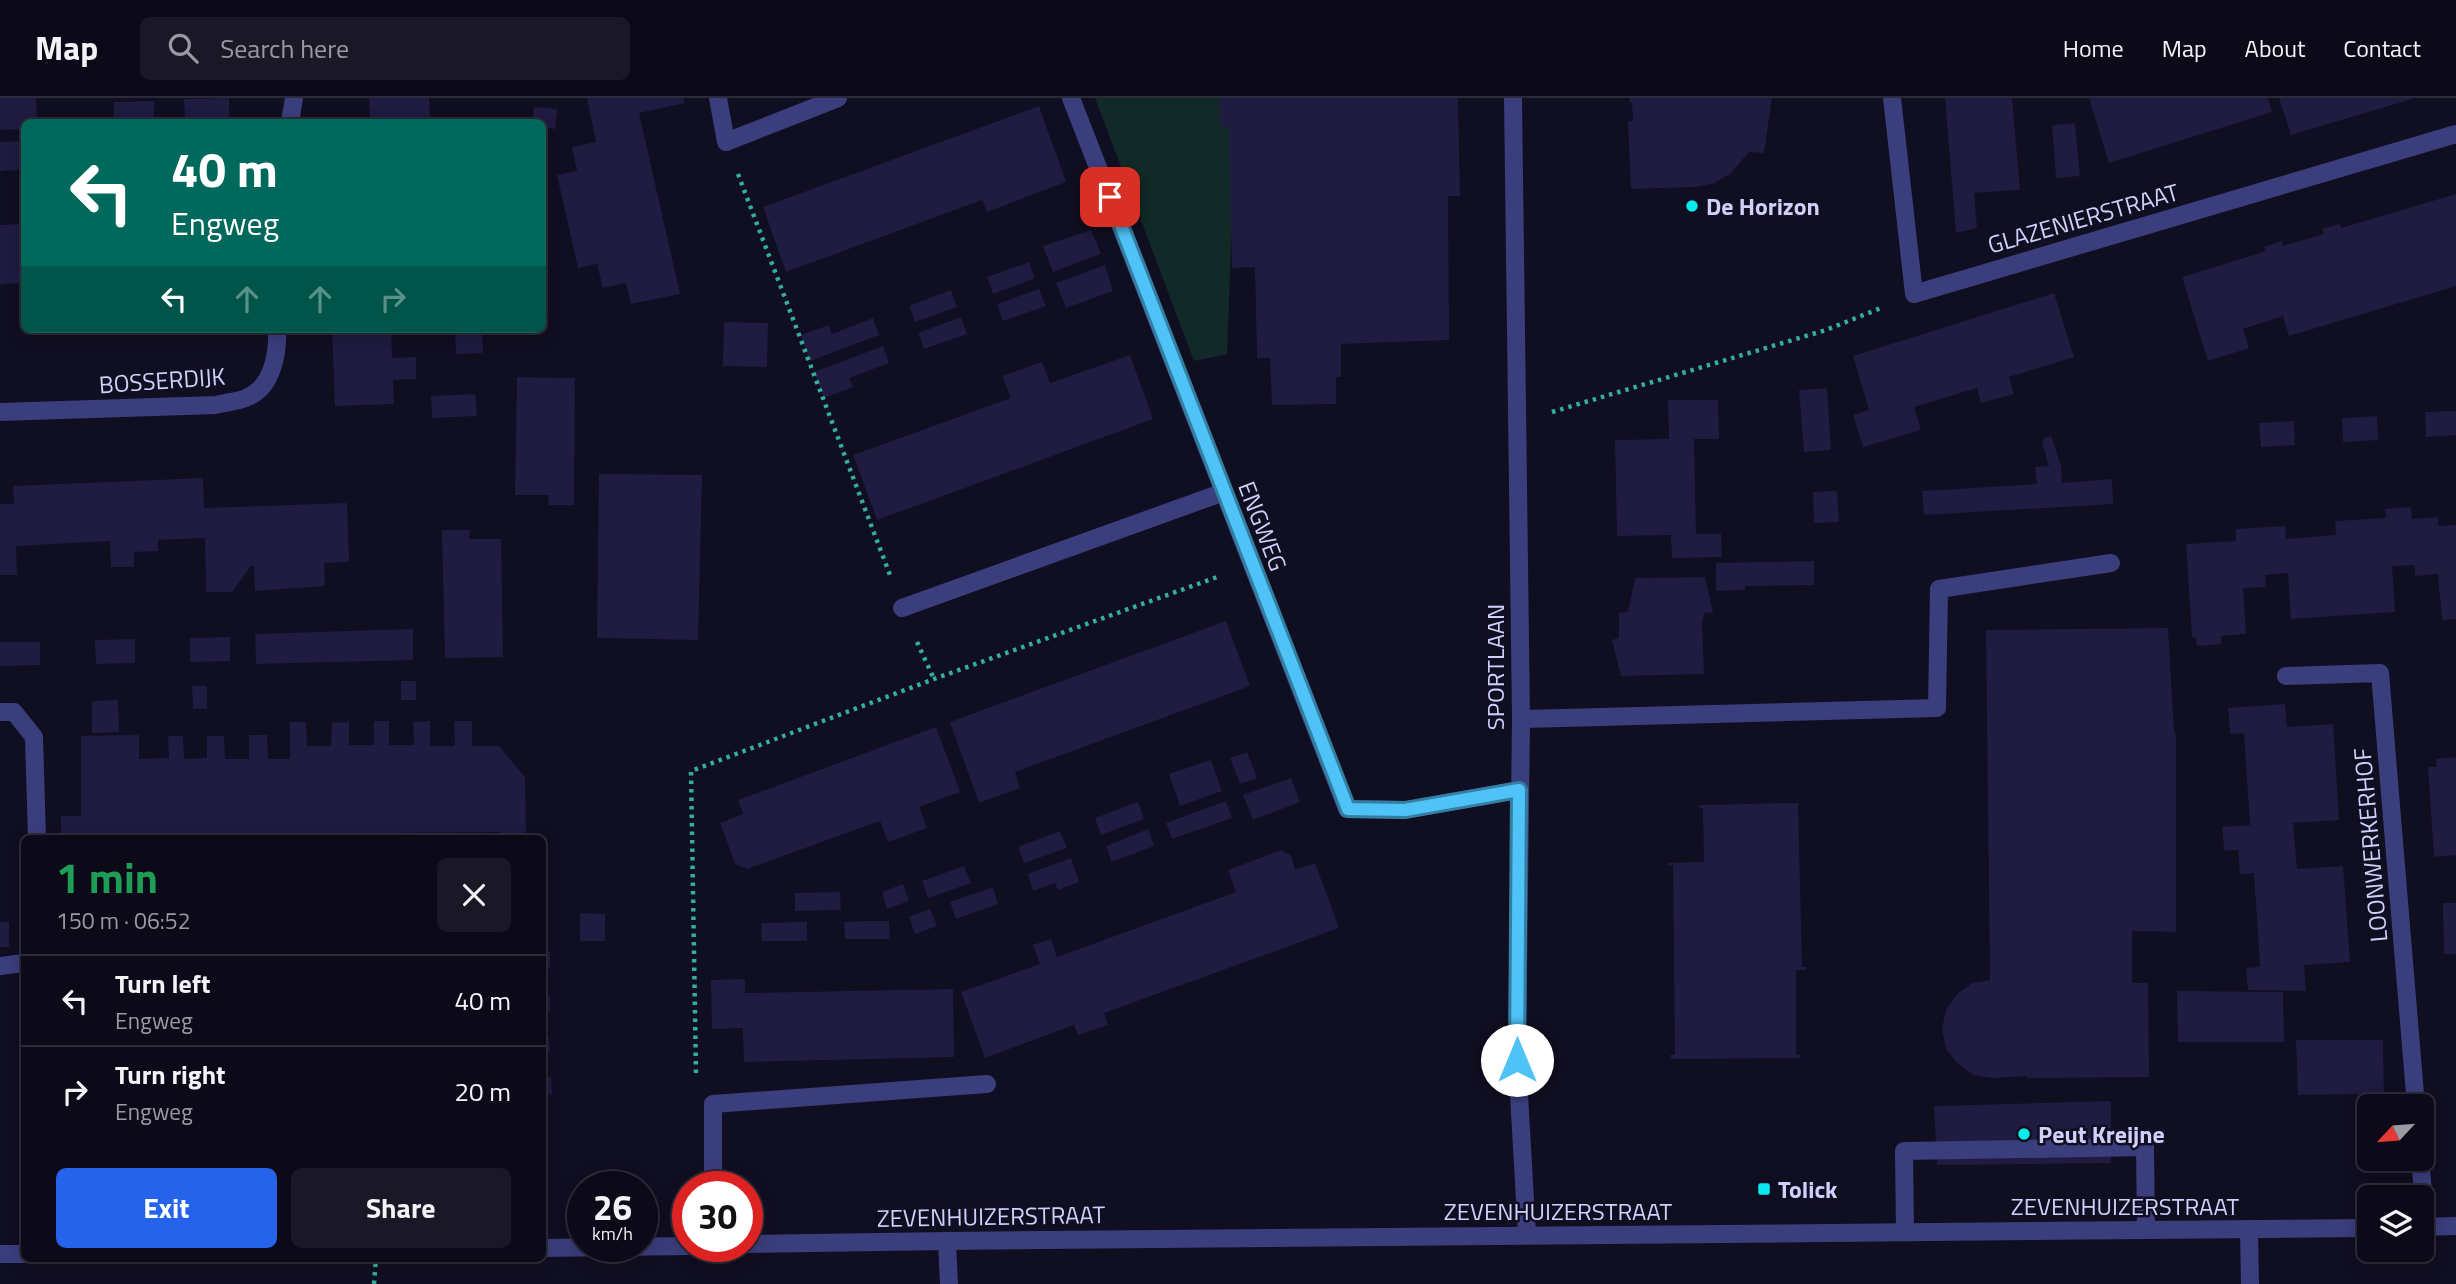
<!DOCTYPE html>
<html lang="en">
<head>
<meta charset="utf-8">
<style>
  body { margin:0; font-family:"Titillium Web",sans-serif; background:#1a1826; color:#f1f3f6; height:100vh; display:flex; flex-direction:column; font-size:26px; white-space:nowrap }
  * { box-sizing:border-box; margin:0 }
  p { font-size:23px; color:#9a9aa2 }
  .icon { flex:none; width:38px; height:38px; fill:none; stroke:currentColor; stroke-width:2; stroke-linecap:round; stroke-linejoin:round }
  .map { position:relative; flex:1; overflow:hidden }
  .sheet { position:absolute; left:21px; top:737px; width:525px; height:427px; display:flex; flex-direction:column; background:#0c0a19; border-radius:10px; box-shadow:0 4px 18px #0003,0 0 0 2px #2c2b38 }
  .sheet>* { flex:none }
  .hud { position:absolute; left:21px; top:21px; width:525px; height:214px; border-radius:10px; box-shadow:0 4px 18px #0003,0 0 0 2px #2c2b38; background:#00695c; color:#fff; overflow:hidden }
  .needle { width:46px; rotate:244deg }
  .tools { position:absolute; left:2357px; top:996px; display:grid; gap:14px }
  .tools a { display:grid; place-items:center; width:77px; height:77px; border-radius:10px; background:#0c0a19; box-shadow:0 4px 18px #0003,0 0 0 2px #2c2b38; font-size:35px }
  .speed { position:absolute; left:567px; top:1073px; display:flex; gap:14px; font-size:35px; font-weight:700; text-align:center }
  .speed>* { display:grid; place-content:center; width:91px; height:91px; border-radius:50%; background:#0c0a19; box-shadow:0 4px 18px #0003,0 0 0 2px #2c2b38; line-height:1 }
  .speed small { font-size:18px; font-weight:400 }
  .speed .limit { border:10px solid #d22; background:#fff; color:#111 }
  .pin { position:absolute; display:grid; place-items:center; width:60px; height:60px; color:#fff; margin:-30px; border-radius:14px; box-shadow:0 4px 10px #0006 }
  .me { position:absolute; width:77px; margin:-38px; rotate:0deg; stroke-linejoin:round; filter:drop-shadow(0 0 5px #0008) }
  .turn { display:flex; align-items:center; gap:24px; height:147px; padding:0 35px; font-size:32px }
  .turn .icon { width:91px; height:91px; stroke-width:2.5 }
  .turn b { display:block; font-size:49px; line-height:60px }
  .lanes { display:flex; align-items:center; height:66px; padding:0 35px; background:#0003; justify-content:center; gap:35px; direction:ltr }
  .lanes .off { opacity:.35 }
  .round { display:grid; place-items:center; flex:none; width:74px; height:74px; border-radius:10px; background:#1a1826 }
  .summary { display:flex; align-items:center; justify-content:space-between; height:119px; padding:0 35px }
  h1 { font-size:42px; font-weight:700; line-height:52px; color:#1e9e55 }
  .primary-button { display:flex; gap:14px; margin-top:auto; padding:14px 35px }
  .primary-button a { flex:1; height:80px; border-radius:10px; background:#2563eb; color:#fff; font-size:28px; font-weight:700; line-height:80px; text-align:center }
  .primary-button a+a { background:#1a1826; color:#f1f3f6 }
  ul { padding:0; list-style:none }
  li { display:flex; align-items:center; gap:21px; height:91px; padding:0 35px; border-top:2px solid #2c2b38 }
  li div { flex:1 }
  li b { display:block; font-size:26px }
  li em { font-style:normal }
  header { display:flex; align-items:center; gap:42px; box-sizing:border-box; height:98px; padding:0 35px; background:#0c0a19; border-bottom:2px solid #2c2b38 }
  header strong { font-size:33px }
  nav { display:flex; gap:38px; margin-inline-start:auto; font-size:24px }
  .search { width:490px; height:63px; background:#1a1826; display:flex; align-items:center; gap:18px; box-sizing:border-box; padding:0 24px; border-radius:10px; color:#9a9aa2; font-size:26px }
  .map>svg:first-child { display:block }
</style>
</head>
<body>
<header>
<strong>Map</strong>
<div class="search"><svg class="icon" aria-label="search" viewBox="0 0 24 24"><circle cx="10" cy="10" r="6"/><path d="M15 15l6 6"/></svg>Search here</div>
<nav><a>Home</a><a>Map</a><a>About</a><a>Contact</a></nav>
</header>
<div class="map">
<svg width="2456" height="1186" viewBox="0 0 2456 1186">
  <rect width="100%" height="100%" fill="#100e21"/>
  <path fill="#112a27" d="M 1095,0 L 1232,0 L 1233,97 L 1227,256 L 1194,263 Z"/>
  <g fill="#1f1b41">
    <path d="M 0,0 L 36,0 L 37,24 L 24,24 L 24,31 L 0,32 Z"/>
    <path d="M 229,0 L 229,24 L 185,24 L 184,1 Z"/>
    <path d="M 369,0 L 429,0 L 430,19 L 406,21 L 406,24 L 347,24 L 347,20 L 370,19 Z"/>
    <path d="M 587,0 L 683,0 L 685,5 L 639,15 L 680,196 L 631,206 L 626,185 L 603,190 L 597,166 L 578,170 L 557,77 L 577,73 L 572,49 L 596,44 Z"/>
    <path d="M 1220,0 L 1458,0 L 1460,98 L 1448,98 L 1449,242 L 1341,246 L 1341,279 L 1336,279 L 1336,306 L 1272,307 L 1270,260 L 1257,260 L 1255,169 L 1232,170 L 1229,29 L 1220,29 Z"/>
    <path d="M 1630,0 L 1772,0 L 1764,55 L 1749,54 L 1731,75 L 1715,85 L 1695,89 L 1631,91 L 1628,23 L 1633,23 L 1632,5 L 1629,4 Z"/>
    <path d="M 1945,0 L 2012,0 L 2020,92 L 1974,95 L 1977,130 L 1956,135 Z"/>
    <path d="M 2089,0 L 2268,0 L 2272,14 L 2109,65 Z"/>
    <path d="M 2279,0 L 2412,0 L 2412,1 L 2291,37 Z"/>
    <path d="M 154,3 L 154,24 L 114,24 L 114,4 Z"/>
    <path d="M 1039,8 L 1066,84 L 987,114 L 982,102 L 786,174 L 763,109 Z"/>
    <path d="M 534,9 L 557,11 L 555,31 L 542,29 L 542,24 L 533,24 Z"/>
    <path d="M 2075,25 L 2080,78 L 2056,80 L 2052,27 Z"/>
    <path d="M 24,43 L 24,72 L 0,73 L 0,44 Z"/>
    <path d="M 2456,96 L 2456,188 L 2289,238 L 2283,218 L 2243,231 L 2249,250 L 2208,263 L 2182,179 L 2263,154 L 2266,153 L 2264,149 L 2282,143 L 2283,148 L 2324,136 L 2322,131 L 2340,126 L 2341,130 Z"/>
    <path d="M 24,126 L 24,185 L 0,186 L 0,127 Z"/>
    <path d="M 1091,132 L 1101,156 L 1053,174 L 1043,148 Z"/>
    <path d="M 1029,164 L 1035,180 L 993,196 L 987,179 Z"/>
    <path d="M 1105,167 L 1113,193 L 1066,210 L 1056,185 Z"/>
    <path d="M 1039,191 L 1046,208 L 1003,223 L 997,206 Z"/>
    <path d="M 951,192 L 957,209 L 915,224 L 909,208 Z"/>
    <path d="M 2054,195 L 2074,259 L 2009,279 L 2014,296 L 1981,305 L 1977,290 L 1914,309 L 1921,332 L 1863,349 L 1853,317 L 1869,312 L 1853,258 Z"/>
    <path d="M 961,219 L 967,236 L 924,251 L 918,235 Z"/>
    <path d="M 873,220 L 879,237 L 810,263 L 801,237 L 829,227 L 832,236 Z"/>
    <path d="M 724,224 L 768,225 L 767,269 L 723,268 Z"/>
    <path d="M 332,231 L 391,231 L 392,260 L 416,259 L 416,281 L 393,282 L 394,306 L 335,308 Z"/>
    <path d="M 482,233 L 483,255 L 456,256 L 455,234 Z"/>
    <path d="M 883,248 L 889,265 L 849,280 L 853,289 L 824,300 L 814,274 Z"/>
    <path d="M 1130,257 L 1153,321 L 877,422 L 853,357 L 1011,300 L 1002,278 L 1042,264 L 1050,285 Z"/>
    <path d="M 517,279 L 575,280 L 574,407 L 548,407 L 549,397 L 515,397 Z"/>
    <path d="M 1827,290 L 1831,352 L 1804,354 L 1799,292 Z"/>
    <path d="M 475,296 L 477,318 L 432,320 L 431,298 Z"/>
    <path d="M 1668,302 L 1718,302 L 1719,341 L 1694,341 L 1696,436 L 1721,436 L 1722,459 L 1672,460 L 1671,437 L 1617,438 L 1615,342 L 1669,341 Z"/>
    <path d="M 2456,313 L 2456,337 L 2426,339 L 2425,314 Z"/>
    <path d="M 2377,318 L 2378,342 L 2343,344 L 2342,320 Z"/>
    <path d="M 2294,323 L 2295,347 L 2261,349 L 2259,325 Z"/>
    <path d="M 2051,338 L 2061,367 L 2062,385 L 2112,381 L 2113,406 L 1924,417 L 1922,393 L 2037,386 L 2035,369 L 2049,368 L 2042,345 L 2044,340 Z"/>
    <path d="M 599,376 L 702,377 L 698,542 L 597,540 Z"/>
    <path d="M 203,380 L 204,410 L 347,405 L 349,464 L 324,465 L 325,488 L 255,493 L 254,468 L 251,468 L 232,494 L 206,494 L 205,440 L 158,442 L 158,453 L 134,454 L 134,469 L 111,469 L 110,443 L 16,448 L 17,477 L 0,477 L 0,406 L 14,406 L 13,388 Z"/>
    <path d="M 1837,393 L 1839,424 L 1814,425 L 1813,394 Z"/>
    <path d="M 2411,409 L 2412,421 L 2438,419 L 2438,428 L 2456,427 L 2456,521 L 2442,522 L 2438,476 L 2415,478 L 2415,467 L 2392,468 L 2395,514 L 2291,521 L 2288,475 L 2265,477 L 2266,489 L 2243,490 L 2246,536 L 2221,538 L 2221,546 L 2197,548 L 2196,539 L 2192,540 L 2186,446 L 2236,443 L 2236,431 L 2285,428 L 2286,441 L 2336,437 L 2335,423 L 2386,420 L 2385,411 Z"/>
    <path d="M 442,432 L 470,432 L 469,441 L 501,441 L 503,559 L 445,560 Z"/>
    <path d="M 1814,463 L 1814,487 L 1745,488 L 1745,492 L 1716,493 L 1716,465 Z"/>
    <path d="M 1705,479 L 1713,514 L 1704,515 L 1702,523 L 1704,576 L 1621,578 L 1612,542 L 1619,540 L 1619,515 L 1628,514 L 1635,480 Z"/>
    <path d="M 1226,523 L 1250,588 L 1015,674 L 1020,690 L 979,705 L 950,624 Z"/>
    <path d="M 2168,530 L 2174,633 L 2176,637 L 2176,834 L 2132,833 L 2132,885 L 2148,885 L 2149,979 L 2027,980 L 2027,978 L 1992,980 L 1973,977 L 1958,966 L 1946,951 L 1942,931 L 1946,912 L 1957,896 L 1972,885 L 1990,882 L 1986,532 Z"/>
    <path d="M 413,531 L 413,562 L 256,566 L 255,536 Z"/>
    <path d="M 230,539 L 230,563 L 190,564 L 190,540 Z"/>
    <path d="M 135,541 L 135,565 L 96,566 L 95,542 Z"/>
    <path d="M 0,544 L 40,544 L 40,567 L 0,568 Z"/>
    <rect x="401" y="583" width="15" height="19"/>
    <path d="M 192,588 L 207,588 L 207,611 L 193,611 Z"/>
    <path d="M 118,602 L 119,634 L 92,635 L 92,603 Z"/>
    <path d="M 2285,606 L 2287,629 L 2333,626 L 2339,722 L 2293,725 L 2297,771 L 2343,768 L 2350,864 L 2304,867 L 2306,893 L 2248,892 L 2246,870 L 2260,869 L 2254,775 L 2240,776 L 2238,752 L 2225,753 L 2224,750 L 2222,729 L 2250,727 L 2244,635 L 2230,636 L 2228,610 Z"/>
    <path d="M 374,623 L 389,623 L 389,647 L 414,647 L 413,624 L 430,623 L 430,648 L 455,648 L 454,623 L 472,623 L 472,648 L 499,648 L 525,679 L 526,740 L 499,740 L 499,734 L 295,736 L 295,740 L 61,740 L 61,718 L 81,718 L 81,638 L 139,637 L 139,661 L 169,660 L 168,638 L 183,638 L 184,661 L 207,660 L 207,638 L 224,638 L 225,661 L 249,661 L 249,637 L 267,637 L 268,661 L 290,661 L 290,624 L 306,624 L 307,648 L 331,648 L 332,625 L 349,624 L 349,647 L 374,647 Z"/>
    <path d="M 936,629 L 960,694 L 919,709 L 927,730 L 888,744 L 880,723 L 747,771 L 735,766 L 720,725 L 743,716 L 738,702 Z"/>
    <path d="M 1247,654 L 1257,680 L 1240,686 L 1230,660 Z"/>
    <path d="M 2456,659 L 2456,757 L 2434,759 L 2428,669 L 2437,669 L 2436,661 Z"/>
    <path d="M 1211,662 L 1222,693 L 1180,708 L 1169,676 Z"/>
    <path d="M 1291,680 L 1300,704 L 1253,722 L 1243,697 Z"/>
    <path d="M 1226,703 L 1232,720 L 1172,741 L 1166,725 Z"/>
    <path d="M 1138,704 L 1144,721 L 1101,737 L 1095,720 Z"/>
    <path d="M 1798,705 L 1802,869 L 1807,869 L 1806,872 L 1796,872 L 1796,957 L 1800,957 L 1801,960 L 1671,961 L 1670,957 L 1675,957 L 1673,767 L 1668,768 L 1668,765 L 1704,764 L 1703,710 L 1700,710 L 1699,707 Z"/>
    <path d="M 1148,731 L 1154,748 L 1112,764 L 1106,748 Z"/>
    <path d="M 1060,733 L 1067,750 L 1024,765 L 1018,749 Z"/>
    <path d="M 1281,752 L 1291,757 L 1295,772 L 1315,765 L 1339,830 L 1104,915 L 1108,927 L 1078,937 L 1074,927 L 985,960 L 961,894 L 1040,866 L 1033,847 L 1051,841 L 1057,859 L 1236,794 L 1228,772 Z"/>
    <path d="M 1071,760 L 1079,784 L 1058,792 L 1055,785 L 1033,793 L 1028,776 Z"/>
    <path d="M 964,768 L 971,785 L 928,800 L 922,783 Z"/>
    <path d="M 903,786 L 909,803 L 887,811 L 882,794 Z"/>
    <path d="M 993,789 L 998,806 L 956,821 L 950,804 Z"/>
    <path d="M 840,794 L 841,812 L 795,813 L 795,795 Z"/>
    <path d="M 2443,805 L 2456,805 L 2456,856 L 2444,856 Z"/>
    <path d="M 930,811 L 937,828 L 915,836 L 909,819 Z"/>
    <path d="M 580,815 L 605,816 L 605,843 L 580,843 Z"/>
    <path d="M 866,823 L 889,823 L 890,841 L 845,841 L 844,824 Z"/>
    <rect x="0" y="824" width="9" height="25"/>
    <path d="M 807,824 L 807,843 L 762,843 L 761,825 Z"/>
    <rect x="542" y="854" width="8" height="17"/>
    <path d="M 745,881 L 745,895 L 953,891 L 954,959 L 744,964 L 743,930 L 712,931 L 711,882 Z"/>
    <path d="M 2177,893 L 2283,894 L 2284,944 L 2178,944 Z"/>
    <rect x="542" y="897" width="8" height="16"/>
    <path d="M 542,939 L 549,939 L 550,955 L 542,956 Z"/>
    <path d="M 2296,942 L 2383,942 L 2384,996 L 2298,997 Z"/>
    <path d="M 542,979 L 551,979 L 552,996 L 542,996 Z"/>
    <path d="M 2111,1003 L 2111,1065 L 1937,1067 L 1934,1008 Z"/>
  </g>
  <g fill="none" stroke-linecap="round" stroke-linejoin="round">
    <g stroke="#34ad9b" stroke-width="4.5" stroke-dasharray="3.5 5" stroke-linecap="butt">
      <path d="M 738,76 L 890,477"/>
      <path d="M 1552,314 L 1826,232 L 1881,210"/>
      <path d="M 917,544 L 934,581"/>
      <path d="M 696,975 L 691,673 L 934,581 L 1220,478"/>
      <path d="M 374,1186 L 376,1160"/>
    </g>
    <g stroke="#3b3e7d" stroke-width="18">
      <path d="M 902,510 L 1224,394"/>
      <path d="M 0,614 L 14,614 L 34,639 L 37,740"/>
      <path d="M 1521,621 L 1937,610 L 1939,491 L 2111,465"/>
      <path d="M 0,868 L 24,865"/>
      <path d="M 1905,1134 L 1904,1053 L 2145,1049 L 2146,1132"/>
    </g>
    <g stroke="#3b3e7d" stroke-width="18">
      <path d="M 718,0 L 726,44 L 838,0"/>
      <path d="M 1071,0 L 1347,711 L 1405,712 L 1519,692"/>
      <path d="M 1513,0 L 1521,621 L 1517,962 L 1527,1137"/>
      <path d="M 1892,0 L 1914,196 L 2456,36"/>
      <path d="M 290,24 L 294,0"/>
      <path d="M 0,314 L 216,307 C 226,304 239,304 248,299 C 273,288 278,255 277,231"/>
      <path d="M 2286,578 L 2380,575 L 2416,1008"/>
      <path d="M 2420,1060 L 2426,1129"/>
      <path d="M 713,1088 L 713,1006 L 987,986"/>
      <path d="M 2249,1132 L 2250,1186"/>
    </g>
    <g stroke="#3b3e7d" stroke-width="18">
      <path d="M 2422,1129 L 2456,1128"/>
      <path d="M 947,1143 L 949,1186"/>
      <path d="M 747,1146 L 947,1143 L 2370,1130"/>
      <path d="M 542,1150 L 688,1148"/>
      <path d="M 0,1156 L 24,1156"/>
    </g>
  </g>
  <g fill="none" stroke-linecap="round" stroke-linejoin="round">
    <defs>
      <path id="route" d="M 1110,99 L 1348,711 L 1405,712 L 1519,692 L 1517,962"/>
    </defs>
    <use href="#route" stroke="#337fa1" stroke-width="18"/>
    <use href="#route" stroke="#4fc3f7" stroke-width="12"/>
  </g>
  <g fill="#0bebee" stroke="#100e21" stroke-width="2.5">
    <circle cx="1692" cy="108" r="7"/>
    <circle cx="2024" cy="1036" r="7"/>
    <rect x="1757" y="1084" width="14" height="14" rx="3.5"/>
  </g>
  <g text-anchor="middle" dominant-baseline="central" stroke-width="5" stroke-linejoin="round" paint-order="stroke">
    <g font-size="24" font-weight="bold" fill="#d1d0fd" stroke="#100e21" text-anchor="start">
      <text x="1706" y="108">De Horizon</text>
      <text x="2038" y="1036">Peut Kreijne</text>
      <text x="1778" y="1091">Tolick</text>
    </g>
    <g font-size="24" fill="#d1d0fd" stroke="#100e21">
      <text transform="translate(2083 120) rotate(-16)">GLAZENIERSTRAAT</text>
      <text transform="translate(162 282) rotate(-4)">BOSSERDIJK</text>
      <text transform="translate(1263 428) rotate(69)">ENGWEG</text>
      <text transform="translate(1495 569) rotate(-90)">SPORTLAAN</text>
      <text transform="translate(2370 747) rotate(-95)">LOONWERKERHOF</text>
      <text x="2125" y="1108">ZEVENHUIZERSTRAAT</text>
      <text x="1558" y="1113">ZEVENHUIZERSTRAAT</text>
      <text transform="translate(991 1118) rotate(-1)">ZEVENHUIZERSTRAAT</text>
    </g>
  </g>
</svg>
<div class="tools">
<a><svg class="needle" viewBox="-14 -14 28 28"><path d="M0-13l5 13h-10z" fill="#e53935"/><path d="M0 13l5-13h-10z" fill="#9a9aa2"/></svg></a>
<a><svg class="icon" aria-label="layers" viewBox="0 0 24 24"><path d="M12 4l9 5-9 5-9-5zM3 14l9 5 9-5"/></svg></a>
</div>
<div class="speed"><div>26<small>km/h</small></div><div class="limit">30</div></div>
<div class="pin" style="left:1110px;top:99px;background:#d93025"><svg class="icon" aria-label="arrive" viewBox="0 0 24 24"><path d="M6 21V4h12l-3 4 3 4H6"/></svg></div>
<svg class="me" style="left:1517px;top:962px" viewBox="-20 -20 40 40"><circle r="19" fill="#fff"/><path d="M0-13L10 11 0 6-10 11z" fill="#4fc3f7"/></svg>
<div class="hud">
<div class="turn"><svg class="icon" aria-label="left" viewBox="0 0 24 24"><path d="M17 20v-9H6M10 6l-5 5 5 5"/></svg><div><b>40 m</b>Engweg</div></div>
<div class="lanes"><svg class="icon" aria-label="left" viewBox="0 0 24 24"><path d="M17 20v-9H6M10 6l-5 5 5 5"/></svg><svg class="icon off" aria-label="ahead" viewBox="0 0 24 24"><path d="M12 20V5M6 11l6-6 6 6"/></svg><svg class="icon off" aria-label="ahead" viewBox="0 0 24 24"><path d="M12 20V5M6 11l6-6 6 6"/></svg><svg class="icon off" aria-label="right" viewBox="0 0 24 24"><path d="M7 20v-9h11M14 6l5 5-5 5"/></svg></div>
</div>
<section class="sheet">
<div class="summary"><div><h1>1 min</h1><p>150 m · 06:52</p></div><a class="round"><svg class="icon" aria-label="close" viewBox="0 0 24 24"><path d="M6 6l12 12M18 6L6 18"/></svg></a></div>
<ul>
<li><svg class="icon" aria-label="left" viewBox="0 0 24 24"><path d="M17 20v-9H6M10 6l-5 5 5 5"/></svg><div><b>Turn left</b><p>Engweg</p></div><em>40 m</em></li>
<li><svg class="icon" aria-label="right" viewBox="0 0 24 24"><path d="M7 20v-9h11M14 6l5 5-5 5"/></svg><div><b>Turn right</b><p>Engweg</p></div><em>20 m</em></li>
</ul>
<div class="primary-button"><a>Exit</a><a>Share</a></div>
</section>
</div>
</body>
</html>
